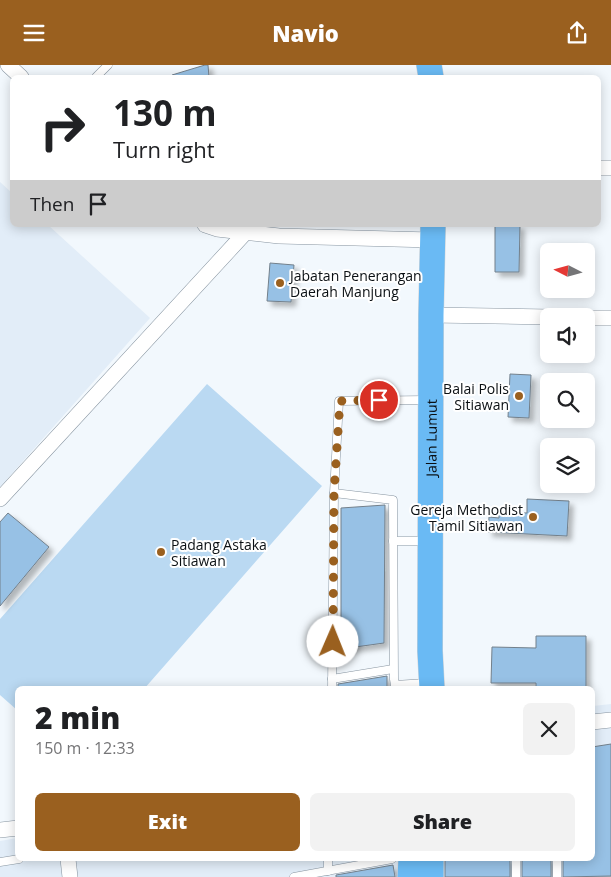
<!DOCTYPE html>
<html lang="en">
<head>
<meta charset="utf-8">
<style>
  body { margin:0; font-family:"Open Sans",sans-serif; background:#f2f2f2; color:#202124; height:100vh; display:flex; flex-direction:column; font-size:19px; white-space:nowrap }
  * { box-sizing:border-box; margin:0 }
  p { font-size:16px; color:#757577 }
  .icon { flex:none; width:28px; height:28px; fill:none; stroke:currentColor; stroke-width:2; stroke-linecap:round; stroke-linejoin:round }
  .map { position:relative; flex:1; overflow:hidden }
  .drawer { position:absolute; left:15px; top:621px; width:580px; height:175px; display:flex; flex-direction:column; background:#fff; border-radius:8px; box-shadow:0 2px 12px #0003 }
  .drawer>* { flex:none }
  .hud { position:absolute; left:10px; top:10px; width:591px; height:152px; border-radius:8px; box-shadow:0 2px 12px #0003; background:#fff; color:#202124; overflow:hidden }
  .needle { width:32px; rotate:276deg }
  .buttons { position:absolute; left:540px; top:178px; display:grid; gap:10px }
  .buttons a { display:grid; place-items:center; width:55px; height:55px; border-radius:8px; background:#fff; box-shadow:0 2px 12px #0003; font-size:25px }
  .pin { position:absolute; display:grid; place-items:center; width:42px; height:42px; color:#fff; margin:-21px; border:2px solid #fff; border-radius:50%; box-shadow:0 1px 5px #0007 }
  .me { position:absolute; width:55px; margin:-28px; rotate:1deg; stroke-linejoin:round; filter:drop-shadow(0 0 4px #0008) }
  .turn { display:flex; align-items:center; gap:18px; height:105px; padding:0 20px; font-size:22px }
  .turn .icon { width:65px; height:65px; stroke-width:2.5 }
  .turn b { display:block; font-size:35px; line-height:42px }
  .then { display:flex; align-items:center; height:48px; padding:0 20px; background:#0003; gap:10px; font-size:19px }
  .round { display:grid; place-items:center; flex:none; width:52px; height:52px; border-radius:8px; background:#f2f2f2 }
  .overview { display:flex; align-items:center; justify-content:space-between; height:85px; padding:0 20px }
  h1 { font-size:30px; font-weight:800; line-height:38px }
  .button { display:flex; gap:10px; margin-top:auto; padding:10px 20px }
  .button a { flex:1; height:58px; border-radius:8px; background:#9a601f; color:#fff; font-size:20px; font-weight:800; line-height:58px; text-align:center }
  .button a+a { background:#f2f2f2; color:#202124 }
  header { display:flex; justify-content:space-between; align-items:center; height:65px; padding:0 20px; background:#9a601f; color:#fff; font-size:22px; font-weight:800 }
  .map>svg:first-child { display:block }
</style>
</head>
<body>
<header><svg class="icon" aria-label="menu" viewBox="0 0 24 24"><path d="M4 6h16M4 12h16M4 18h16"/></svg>Navio<svg class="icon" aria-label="share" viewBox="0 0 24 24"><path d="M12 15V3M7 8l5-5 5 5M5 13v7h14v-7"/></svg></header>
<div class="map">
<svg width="611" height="812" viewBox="0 0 611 812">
  <defs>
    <filter id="shadow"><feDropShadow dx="4.5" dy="4.5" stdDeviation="2.5" flood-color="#0004"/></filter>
  </defs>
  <rect width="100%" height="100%" fill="#f2f8fd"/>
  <g fill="#e2edf8">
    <path d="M 0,117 L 12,128 L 12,160 L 48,160 L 150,253 L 0,422 Z"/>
    <path d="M 611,639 L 611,812 L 0,812 L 0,776 L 17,773 L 18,794 L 592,794 L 593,641 Z"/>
  </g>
  <path fill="#bad9f2" d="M 207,319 L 322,421 L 144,624 L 18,624 L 17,645 L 0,630 L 0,554 Z"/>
  <g fill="#97c1e5" stroke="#73808b" filter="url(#shadow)">
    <path d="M 205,0 L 208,0 L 209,12 L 173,12 L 172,10 Z"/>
    <path d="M 495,160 L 520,160 L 519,207 L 495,207 Z"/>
    <path d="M 270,198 L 294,200 L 291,237 L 267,236 Z"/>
    <path d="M 510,309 L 531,310 L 529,353 L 508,352 Z"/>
    <path d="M 527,434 L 569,436 L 567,471 L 488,467 L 489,452 L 499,453 L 499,447 L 527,448 Z"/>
    <path d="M 385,440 L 384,578 L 341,584 L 341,443 Z"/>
    <path d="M 8,448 L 49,482 L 0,541 L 0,457 Z"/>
    <path d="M 536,571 L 586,571 L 586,622 L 536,623 L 536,618 L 491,618 L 492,582 L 536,583 Z"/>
    <path d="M 387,611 L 387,624 L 338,624 L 338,619 Z"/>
    <path d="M 611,679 L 611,811 L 563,812 L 563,794 L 592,794 L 592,682 Z"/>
    <rect x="445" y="794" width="65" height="18"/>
    <rect x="522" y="794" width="29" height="18"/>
    <path d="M 393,800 L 395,812 L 336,812 L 336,810 Z"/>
  </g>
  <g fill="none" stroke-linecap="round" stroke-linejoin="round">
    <defs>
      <g id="service">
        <path d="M 96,12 L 108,0"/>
        <path d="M 334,428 L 393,435 L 394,614 L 395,620 L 426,618"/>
        <path d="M 393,476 L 426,476"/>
        <path d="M 332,614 L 393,604"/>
        <path d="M 332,624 L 334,428 L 339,336 L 427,335"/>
        <path d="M 0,797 L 19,794"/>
        <path d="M 328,806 L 328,794"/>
        <path d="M 294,812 L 392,794"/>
        <path d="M 516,812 L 516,794"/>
        <path d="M 557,812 L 557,794"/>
      </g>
      <g id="minor">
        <path d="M 8,0 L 21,12"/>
        <path d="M 599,103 L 611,103"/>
        <path d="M 205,160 L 217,164 L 279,171 L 432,175"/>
        <path d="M 431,250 L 549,252"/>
        <path d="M 586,253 L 611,253"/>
        <path d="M 0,434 L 246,167"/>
        <path d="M 592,657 L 611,655"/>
        <path d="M 0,765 L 18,763"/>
        <path d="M 68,794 L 70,812"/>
      </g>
      <g id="trunk">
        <path d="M 429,0 L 431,12"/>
        <path id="s1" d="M 432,624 L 430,586 L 431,250 L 433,160"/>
        <path d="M 410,812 L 411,794"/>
        <path d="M 431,812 L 431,794"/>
      </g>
    </defs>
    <use href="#service" stroke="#8895a1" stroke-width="9"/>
    <use href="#minor" stroke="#8895a1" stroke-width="16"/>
    <use href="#trunk" stroke="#d3d4d5" stroke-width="26"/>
    <use href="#service" stroke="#fff" stroke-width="8"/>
    <use href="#minor" stroke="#fff" stroke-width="15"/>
    <use href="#trunk" stroke="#6abaf4" stroke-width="25"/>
  </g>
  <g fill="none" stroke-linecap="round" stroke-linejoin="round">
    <path stroke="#9a601f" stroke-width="9" stroke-dasharray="0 16.2" d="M 333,577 L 334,428 L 340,336 L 379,335"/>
  </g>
  <g fill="#9a601f" stroke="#fff" stroke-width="2">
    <circle cx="280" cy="218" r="5"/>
    <circle cx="519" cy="331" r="5"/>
    <circle cx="533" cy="452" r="5"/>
    <circle cx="161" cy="487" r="5"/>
  </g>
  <g text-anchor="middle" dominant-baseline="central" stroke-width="4" stroke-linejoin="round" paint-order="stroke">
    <g font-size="14" fill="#0a0f13" stroke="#fff" text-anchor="start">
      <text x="290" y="210">Jabatan Penerangan<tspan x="290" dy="16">Daerah Manjung</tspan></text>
      <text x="509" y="323" text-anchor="end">Balai Polis<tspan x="509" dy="16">Sitiawan</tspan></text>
      <text x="523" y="444" text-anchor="end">Gereja Methodist<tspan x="523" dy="16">Tamil Sitiawan</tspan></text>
      <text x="171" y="479">Padang Astaka<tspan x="171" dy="16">Sitiawan</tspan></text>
    </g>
    <g font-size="14" fill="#0a0f13" stroke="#fff">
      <text stroke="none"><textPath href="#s1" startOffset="251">Jalan Lumut</textPath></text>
    </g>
  </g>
</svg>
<div class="buttons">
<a><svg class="needle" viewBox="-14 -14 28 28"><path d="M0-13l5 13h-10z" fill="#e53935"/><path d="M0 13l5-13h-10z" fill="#757577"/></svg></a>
<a><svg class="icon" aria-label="sound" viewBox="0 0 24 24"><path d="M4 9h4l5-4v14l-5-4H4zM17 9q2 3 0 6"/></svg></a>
<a><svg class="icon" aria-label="search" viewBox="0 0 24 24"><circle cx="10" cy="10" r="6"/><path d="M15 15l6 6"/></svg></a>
<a><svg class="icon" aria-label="layers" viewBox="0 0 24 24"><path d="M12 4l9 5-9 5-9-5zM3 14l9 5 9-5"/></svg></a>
</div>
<div class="pin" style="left:379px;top:335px;background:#d93025"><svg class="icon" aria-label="arrive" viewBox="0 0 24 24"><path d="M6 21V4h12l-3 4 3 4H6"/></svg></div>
<svg class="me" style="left:333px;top:577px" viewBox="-20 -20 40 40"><circle r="19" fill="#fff"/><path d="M0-13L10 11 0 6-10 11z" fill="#9a601f"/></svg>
<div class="hud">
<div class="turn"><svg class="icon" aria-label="right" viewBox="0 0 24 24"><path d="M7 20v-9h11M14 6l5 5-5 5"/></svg><div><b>130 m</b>Turn right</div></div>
<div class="then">Then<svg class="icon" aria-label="arrive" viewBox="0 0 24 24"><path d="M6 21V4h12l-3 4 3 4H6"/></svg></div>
</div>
<section class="drawer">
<div class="overview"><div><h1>2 min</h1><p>150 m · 12:33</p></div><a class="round"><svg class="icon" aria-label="close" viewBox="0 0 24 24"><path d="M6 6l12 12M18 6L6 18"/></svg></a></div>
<div class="button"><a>Exit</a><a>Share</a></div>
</section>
</div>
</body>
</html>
